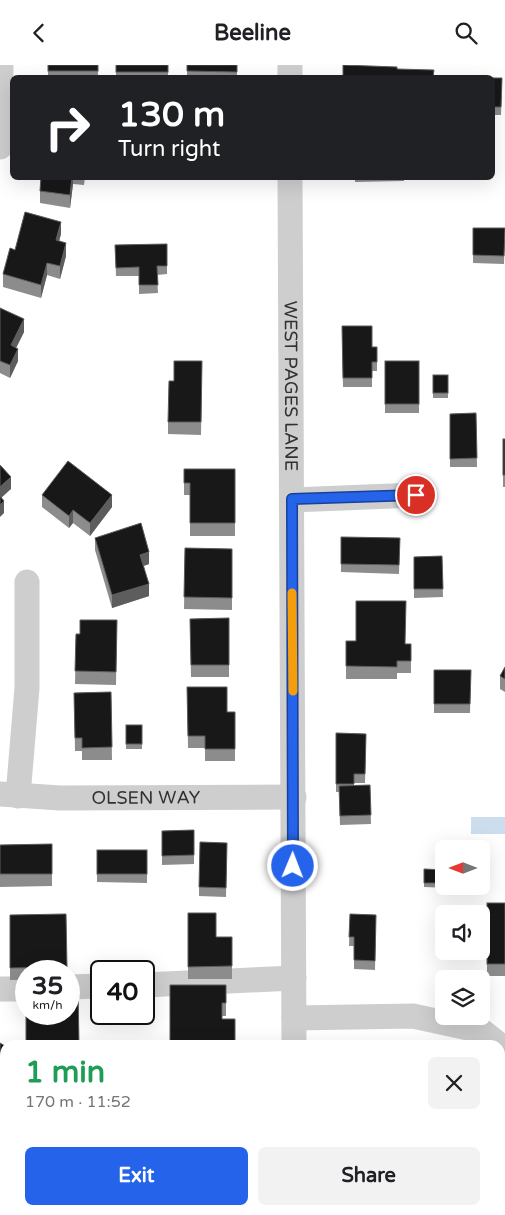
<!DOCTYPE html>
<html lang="en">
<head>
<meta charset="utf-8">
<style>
  body { margin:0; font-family:"Varela Round",sans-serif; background:#f2f2f2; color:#202124; height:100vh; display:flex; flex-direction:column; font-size:19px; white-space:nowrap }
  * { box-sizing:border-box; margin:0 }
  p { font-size:16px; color:#757577 }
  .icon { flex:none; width:28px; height:28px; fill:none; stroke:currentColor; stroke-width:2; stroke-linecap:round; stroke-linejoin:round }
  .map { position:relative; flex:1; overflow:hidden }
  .drawer { position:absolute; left:0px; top:975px; width:505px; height:175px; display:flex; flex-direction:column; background:#fff; border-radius:15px 15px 0 0; box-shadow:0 5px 20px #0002 }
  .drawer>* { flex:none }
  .banner { position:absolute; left:10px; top:10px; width:485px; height:105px; border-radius:8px; box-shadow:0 5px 20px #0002; background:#202124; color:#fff; overflow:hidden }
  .needle { width:32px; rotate:270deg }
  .buttons { position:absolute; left:435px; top:775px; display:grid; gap:10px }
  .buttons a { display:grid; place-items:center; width:55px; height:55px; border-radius:8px; background:#fff; box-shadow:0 5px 20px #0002; font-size:25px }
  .speed { position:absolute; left:15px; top:895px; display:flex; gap:10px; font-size:25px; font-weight:700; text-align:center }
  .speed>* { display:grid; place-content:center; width:65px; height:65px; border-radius:50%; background:#fff; box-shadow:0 5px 20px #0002; line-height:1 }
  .speed small { font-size:12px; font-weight:400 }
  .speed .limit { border:2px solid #111; border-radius:8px; background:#fff; color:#111 }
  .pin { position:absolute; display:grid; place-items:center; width:42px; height:42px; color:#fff; margin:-21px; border:2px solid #fff; border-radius:50%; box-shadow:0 1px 5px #0007 }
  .me { position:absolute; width:55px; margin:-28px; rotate:1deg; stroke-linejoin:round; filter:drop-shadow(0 0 4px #0008) }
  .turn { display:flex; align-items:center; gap:18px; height:105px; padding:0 25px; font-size:22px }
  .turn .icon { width:65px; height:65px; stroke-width:2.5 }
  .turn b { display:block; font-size:35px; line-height:42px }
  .round { display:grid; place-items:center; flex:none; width:52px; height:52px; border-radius:8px; background:#f2f2f2 }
  .headline { display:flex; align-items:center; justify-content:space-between; height:85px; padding:0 25px }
  h1 { font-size:30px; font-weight:700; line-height:38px; color:#1e9e55 }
  .primary-button { display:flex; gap:10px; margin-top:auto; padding:10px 25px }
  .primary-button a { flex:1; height:58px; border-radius:8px; background:#2563eb; color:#fff; font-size:20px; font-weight:700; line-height:58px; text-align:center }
  .primary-button a+a { background:#f2f2f2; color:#202124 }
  header { display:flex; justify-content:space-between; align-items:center; height:65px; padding:0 25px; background:#fff; font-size:22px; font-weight:700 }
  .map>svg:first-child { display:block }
</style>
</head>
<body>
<header><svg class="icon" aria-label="back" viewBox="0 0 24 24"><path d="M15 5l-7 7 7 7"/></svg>Beeline<svg class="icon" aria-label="search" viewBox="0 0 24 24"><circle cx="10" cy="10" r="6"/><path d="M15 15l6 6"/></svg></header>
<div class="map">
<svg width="505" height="1150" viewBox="0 0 505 1150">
  <rect width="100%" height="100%" fill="#fff"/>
  <rect fill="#cde" x="471" y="752" width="34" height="17"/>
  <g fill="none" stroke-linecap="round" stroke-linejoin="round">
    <g stroke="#cecece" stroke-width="25">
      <path d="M 290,0 L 290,12"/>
      <path d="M 0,82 L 1,0"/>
      <path id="s1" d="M 290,112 L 294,980"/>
      <path d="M 292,435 L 416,430"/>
      <path id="s2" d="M 0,729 L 60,733 L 294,732"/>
      <path d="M 18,731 L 27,623 L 27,517"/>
      <path d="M 144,920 L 294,913"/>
      <path d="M 69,922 L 101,921"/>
      <path d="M 0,924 L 26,924"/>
      <path d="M 294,953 L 413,951 L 482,966 L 505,984"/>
      <path d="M 293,1150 L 293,1145"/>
    </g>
  </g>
  <g fill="#8c8c8c">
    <rect x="48" y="0" width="50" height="12"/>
    <rect x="116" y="0" width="52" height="12"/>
    <rect x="187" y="0" width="50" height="12"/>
    <path d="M 492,13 L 502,13 L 501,50 L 492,50 Z"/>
    <path d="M 41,112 L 85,112 L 84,120 L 73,119 L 70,143 L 40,138 L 40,126 Z"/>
    <path d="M 355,112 L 404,112 L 404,116 L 355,117 Z"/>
    <path d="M 473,163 L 505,163 L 504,199 L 473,198 Z"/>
    <path d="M 61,169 L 59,176 L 66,191 L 60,214 L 47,210 L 41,233 L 3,222 L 3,209 L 15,185 Z"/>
    <path d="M 167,179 L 167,209 L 157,210 L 158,228 L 139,229 L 139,211 L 116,211 L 115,180 Z"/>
    <path d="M 0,243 L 24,267 L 16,283 L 18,296 L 10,313 L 0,308 Z"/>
    <path d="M 342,261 L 372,282 L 377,282 L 377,306 L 372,306 L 372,322 L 343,322 Z"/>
    <path d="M 202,296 L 201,370 L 168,369 L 168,357 L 174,316 Z"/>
    <rect x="385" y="296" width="34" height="52"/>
    <rect x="433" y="310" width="15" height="23"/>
    <path d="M 476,348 L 477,402 L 450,402 L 450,349 Z"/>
    <rect x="503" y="374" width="2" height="48"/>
    <path d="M 184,404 L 235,404 L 235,471 L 190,471 L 190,430 L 184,430 Z"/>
    <path d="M 42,430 L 112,442 L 90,471 L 73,458 L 69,463 L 42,442 Z"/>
    <path d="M 341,472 L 400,473 L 399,509 L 341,507 Z"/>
    <path d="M 95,473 L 149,499 L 144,501 L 149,531 L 112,543 L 95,485 Z"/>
    <path d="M 185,483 L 232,484 L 232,545 L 184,544 Z"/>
    <path d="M 442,491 L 443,532 L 414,533 L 414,492 Z"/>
    <path d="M 229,553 L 229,612 L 191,612 L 190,554 Z"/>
    <path d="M 117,555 L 116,620 L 75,619 L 76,569 L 80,569 Z"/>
    <path d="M 346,576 L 411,579 L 411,608 L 397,608 L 397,614 L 346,614 Z"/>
    <path d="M 505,602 L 505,627 L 500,624 L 500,611 Z"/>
    <path d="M 434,605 L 471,605 L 470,648 L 434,648 Z"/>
    <path d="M 187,622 L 227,647 L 235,647 L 235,696 L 205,696 L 205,683 L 188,683 Z"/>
    <path d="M 111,627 L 112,695 L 82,695 L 82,686 L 75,686 L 74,628 Z"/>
    <rect x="126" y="660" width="16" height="24"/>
    <path d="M 336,668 L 366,669 L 365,718 L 354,718 L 354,720 L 370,720 L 371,759 L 340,760 L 339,727 L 336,727 Z"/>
    <path d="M 194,765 L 194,799 L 162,800 L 162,766 Z"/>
    <path d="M 52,779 L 52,821 L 0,822 L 0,780 Z"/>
    <path d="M 97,785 L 147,785 L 147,818 L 97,817 Z"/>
    <path d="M 227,787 L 226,832 L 199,831 L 199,822 Z"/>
    <path d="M 424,804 L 444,805 L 444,821 L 451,821 L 451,823 L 424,822 Z"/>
    <rect x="487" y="838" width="18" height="73"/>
    <path d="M 188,848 L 216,872 L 232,872 L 232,914 L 188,914 Z"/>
    <path d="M 350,849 L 376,850 L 375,905 L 354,904 L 354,881 L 349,881 Z"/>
    <path d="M 10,850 L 67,902 L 67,906 L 26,906 L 26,915 L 10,915 Z"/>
    <path d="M 170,920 L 226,920 L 226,951 L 222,951 L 222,954 L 235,954 L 235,980 L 170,980 Z"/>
    <path d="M 78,924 L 79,980 L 26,980 L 26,925 Z"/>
    <rect x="197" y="1145" width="39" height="5"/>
  </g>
  <g fill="#5d5d5d">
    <path d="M 72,112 L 73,112 L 73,119 L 70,143 L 70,130 Z"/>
    <path d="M 61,157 L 61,169 L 56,188 L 56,175 Z"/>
    <path d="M 66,178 L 66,191 L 60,214 L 60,201 Z"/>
    <path d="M 47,198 L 47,210 L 41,233 L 41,220 Z"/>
    <path d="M 24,254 L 24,267 L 11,293 L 11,280 Z"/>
    <path d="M 18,284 L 18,296 L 10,313 L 10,300 Z"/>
    <path d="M 11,412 L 11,424 L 0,434 L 0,422 Z"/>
    <path d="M 112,430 L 112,442 L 90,471 L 90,458 Z"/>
    <path d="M 4,436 L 4,448 L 0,452 L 0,440 Z"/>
    <path d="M 73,445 L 73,458 L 69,463 L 69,451 Z"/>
    <path d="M 149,487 L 149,499 L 140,502 L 140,490 Z"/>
    <path d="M 149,519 L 149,531 L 112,543 L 112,530 Z"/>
    <path d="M 5,989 L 5,998 L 0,1006 L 0,997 Z"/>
  </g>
  <g fill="#181818" stroke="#5d5d5d">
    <rect x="48" y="0" width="50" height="6"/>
    <rect x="116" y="0" width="52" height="7"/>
    <path d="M 187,0 L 237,0 L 237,7 L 187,6 Z"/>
    <path d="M 343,0 L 397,2 L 397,4 L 434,5 L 433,12 L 343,12 Z"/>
    <path d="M 492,13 L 502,13 L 501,42 L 492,42 Z"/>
    <path d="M 41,112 L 72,112 L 70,130 L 40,126 Z"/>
    <path d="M 25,147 L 61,157 L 56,175 L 66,178 L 60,201 L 47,198 L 41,220 L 3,209 L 10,183 L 15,185 Z"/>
    <path d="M 473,163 L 505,163 L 504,191 L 473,190 Z"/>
    <path d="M 167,179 L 167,201 L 157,201 L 158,220 L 139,220 L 139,202 L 116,203 L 115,180 Z"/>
    <path d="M 0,243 L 24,254 L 11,280 L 18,284 L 10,300 L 0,296 Z"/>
    <path d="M 342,261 L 372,261 L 372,282 L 377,282 L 377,297 L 372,297 L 372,313 L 343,313 Z"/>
    <path d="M 174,296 L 202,296 L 201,357 L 168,357 L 169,316 L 174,316 Z"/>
    <rect x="385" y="296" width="34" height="43"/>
    <rect x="433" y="310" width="15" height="18"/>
    <path d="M 476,348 L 477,393 L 450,394 L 450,349 Z"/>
    <rect x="503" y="374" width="2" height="36"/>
    <path d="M 68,396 L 112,430 L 90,458 L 73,445 L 69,451 L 42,430 Z"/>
    <path d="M 0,400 L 11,412 L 0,422 Z"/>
    <path d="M 184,404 L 235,404 L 235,458 L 190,458 L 190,418 L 184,418 Z"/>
    <path d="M 0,431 L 4,436 L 0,440 Z"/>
    <path d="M 141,458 L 149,487 L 140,490 L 149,519 L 112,530 L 95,473 Z"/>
    <path d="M 341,472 L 400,473 L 399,500 L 341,499 Z"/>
    <path d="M 185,483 L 232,484 L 232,533 L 184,532 Z"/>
    <path d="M 442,491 L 443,524 L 414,524 L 414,492 Z"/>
    <path d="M 356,536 L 406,536 L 405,579 L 411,579 L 411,596 L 397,596 L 397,602 L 346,601 L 346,576 L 356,576 Z"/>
    <path d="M 229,553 L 229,600 L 191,600 L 190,554 Z"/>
    <path d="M 80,555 L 117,555 L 116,607 L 75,606 L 76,569 L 80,569 Z"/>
    <path d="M 505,602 L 505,614 L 500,611 Z"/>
    <path d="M 434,605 L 471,605 L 470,639 L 434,639 Z"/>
    <path d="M 187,622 L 227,622 L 227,647 L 235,647 L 235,684 L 205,684 L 205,671 L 188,671 Z"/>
    <path d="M 111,627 L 112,682 L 82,683 L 82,673 L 75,673 L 74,628 Z"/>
    <rect x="126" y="660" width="16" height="19"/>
    <path d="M 336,668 L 366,669 L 365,709 L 354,709 L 354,719 L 336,719 Z"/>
    <path d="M 370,720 L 371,750 L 340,751 L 339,721 Z"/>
    <path d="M 194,765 L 194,790 L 162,791 L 162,766 Z"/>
    <path d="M 200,777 L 227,778 L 226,823 L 199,822 Z"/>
    <path d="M 52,779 L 52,809 L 0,809 L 0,780 Z"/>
    <rect x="97" y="785" width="50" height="24"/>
    <path d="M 424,804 L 444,805 L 444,818 L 424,818 Z"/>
    <rect x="487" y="838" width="18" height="61"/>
    <path d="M 188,848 L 216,848 L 216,872 L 232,872 L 232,901 L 188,902 Z"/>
    <path d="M 66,849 L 67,902 L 10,903 L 10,850 Z"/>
    <path d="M 350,849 L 376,850 L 375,896 L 354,895 L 354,872 L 349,872 Z"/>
    <path d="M 170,920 L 226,920 L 226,938 L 222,938 L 222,954 L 235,954 L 235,978 L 170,978 Z"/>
    <path d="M 69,924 L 78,924 L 79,979 L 26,979 L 26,925 L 26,949 L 69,949 Z"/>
    <path d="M 0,978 L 5,981 L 5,989 L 0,997 Z"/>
    <path d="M 442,1148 L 442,1150 L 404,1150 L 404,1149 Z"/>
  </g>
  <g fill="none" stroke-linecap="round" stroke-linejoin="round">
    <defs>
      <path id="route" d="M 293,801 L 292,434 L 416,430"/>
    </defs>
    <use href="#route" stroke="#184099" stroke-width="12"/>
    <use href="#route" stroke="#2563eb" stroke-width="9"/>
    <path stroke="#f59e0b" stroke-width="9" d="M 292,528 L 293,626"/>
  </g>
  <g text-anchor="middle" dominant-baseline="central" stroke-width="5" stroke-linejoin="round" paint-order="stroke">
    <g font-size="18" fill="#313131" stroke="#fff">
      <text stroke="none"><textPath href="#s1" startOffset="209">WEST PAGES LANE</textPath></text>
      <text stroke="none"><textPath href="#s2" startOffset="146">OLSEN WAY</textPath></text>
    </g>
  </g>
</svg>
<div class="buttons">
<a><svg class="needle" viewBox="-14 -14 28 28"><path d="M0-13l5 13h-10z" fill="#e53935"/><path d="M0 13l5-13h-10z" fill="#757577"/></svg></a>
<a><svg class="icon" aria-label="sound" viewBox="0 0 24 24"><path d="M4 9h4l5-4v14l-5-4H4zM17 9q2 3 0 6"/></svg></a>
<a><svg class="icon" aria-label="layers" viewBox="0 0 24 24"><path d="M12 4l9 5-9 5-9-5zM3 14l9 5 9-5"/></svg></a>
</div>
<div class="speed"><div>35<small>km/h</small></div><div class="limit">40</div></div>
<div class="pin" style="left:416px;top:430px;background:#d93025"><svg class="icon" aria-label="arrive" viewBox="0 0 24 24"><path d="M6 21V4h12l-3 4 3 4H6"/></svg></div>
<svg class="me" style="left:293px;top:801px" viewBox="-20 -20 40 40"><circle r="17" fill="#2563eb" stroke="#fff" stroke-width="3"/><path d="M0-11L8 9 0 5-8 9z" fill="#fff"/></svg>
<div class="banner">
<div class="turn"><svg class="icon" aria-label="right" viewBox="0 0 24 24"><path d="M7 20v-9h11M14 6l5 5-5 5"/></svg><div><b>130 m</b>Turn right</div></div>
</div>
<section class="drawer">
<div class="headline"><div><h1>1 min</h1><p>170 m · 11:52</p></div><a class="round"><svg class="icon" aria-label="close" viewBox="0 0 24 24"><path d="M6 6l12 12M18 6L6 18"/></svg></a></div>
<div class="primary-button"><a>Exit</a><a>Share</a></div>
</section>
</div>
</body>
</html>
